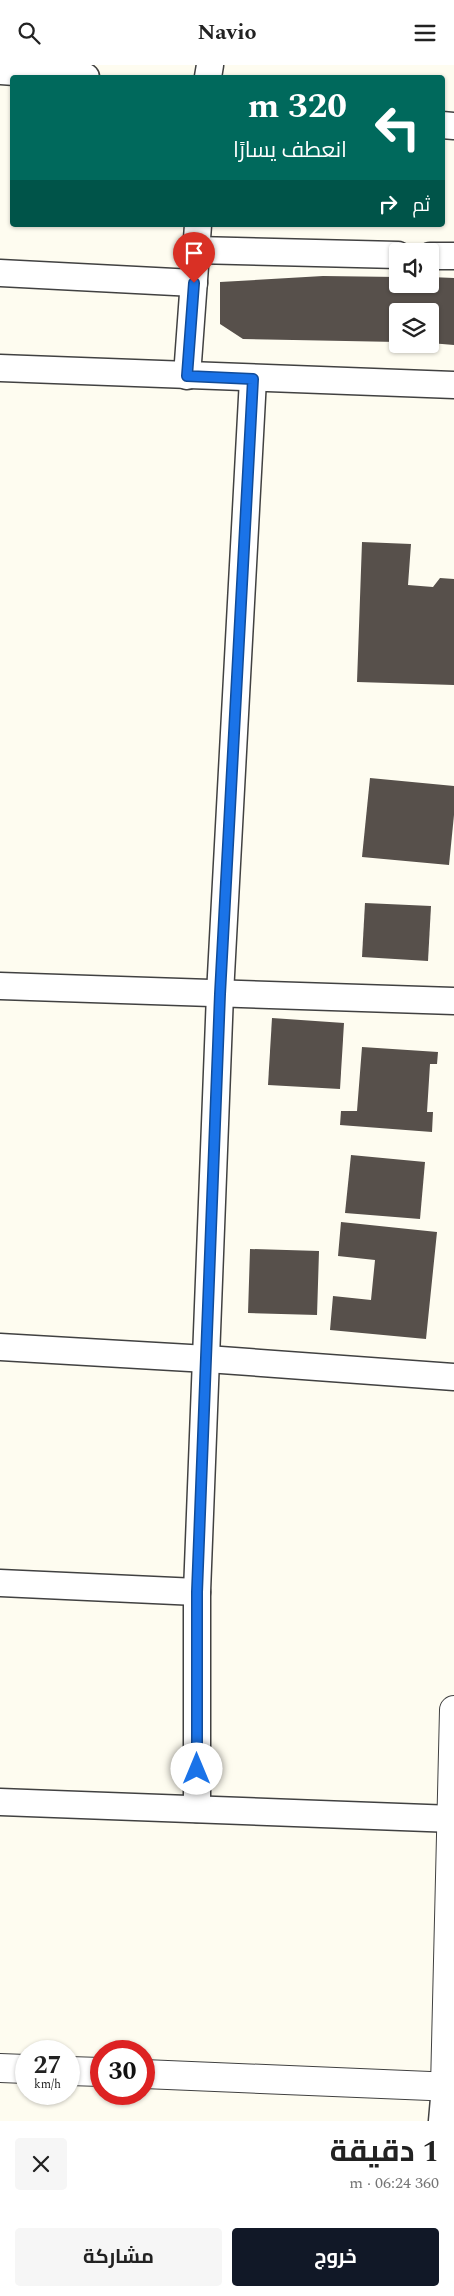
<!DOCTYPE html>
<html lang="ar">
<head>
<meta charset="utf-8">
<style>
  body { margin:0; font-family:Spectral,Cairo,serif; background:#f6f6f6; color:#222; direction:rtl; height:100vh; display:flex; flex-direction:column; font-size:19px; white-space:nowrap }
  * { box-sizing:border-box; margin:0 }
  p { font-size:16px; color:#767676 }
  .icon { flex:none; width:28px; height:28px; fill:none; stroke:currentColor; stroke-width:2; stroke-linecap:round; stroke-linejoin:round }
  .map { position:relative; height:2056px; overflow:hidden; direction:ltr }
  .details { display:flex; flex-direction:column; background:#fff; flex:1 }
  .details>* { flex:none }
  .guide { position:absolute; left:10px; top:10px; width:435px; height:152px; border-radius:5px; box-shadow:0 1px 4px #0004; direction:rtl; background:#00695c; color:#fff; overflow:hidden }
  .fabs { position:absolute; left:389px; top:178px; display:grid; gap:10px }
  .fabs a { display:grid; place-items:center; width:50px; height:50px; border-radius:5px; background:#fff; box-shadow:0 1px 4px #0004; font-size:25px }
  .speed { position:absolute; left:15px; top:1975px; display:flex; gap:10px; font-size:25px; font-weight:700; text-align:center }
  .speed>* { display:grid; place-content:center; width:65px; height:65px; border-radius:50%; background:#fff; box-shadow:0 1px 4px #0004; line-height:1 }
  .speed small { font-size:12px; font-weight:400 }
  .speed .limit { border:8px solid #d22; background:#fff; color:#111 }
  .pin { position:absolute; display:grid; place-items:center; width:42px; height:42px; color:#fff; margin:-51px -21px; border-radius:50% 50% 50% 0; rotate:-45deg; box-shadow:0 0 5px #0007 }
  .pin .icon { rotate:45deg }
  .me { position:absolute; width:55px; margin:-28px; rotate:0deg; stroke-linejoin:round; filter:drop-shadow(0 0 4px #0008) }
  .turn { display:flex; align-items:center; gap:18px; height:105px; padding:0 15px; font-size:22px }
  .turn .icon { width:65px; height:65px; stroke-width:2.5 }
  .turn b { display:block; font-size:35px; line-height:42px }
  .then { display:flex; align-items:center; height:48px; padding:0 15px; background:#0003; gap:10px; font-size:19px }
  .round { display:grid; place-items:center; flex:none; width:52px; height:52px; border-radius:5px; background:#f6f6f6 }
  .overview { display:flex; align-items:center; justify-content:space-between; height:85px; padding:0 15px }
  h1 { font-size:30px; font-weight:700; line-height:38px }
  .button { display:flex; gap:10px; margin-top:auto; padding:10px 15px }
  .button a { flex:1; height:58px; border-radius:5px; background:#111827; color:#fff; font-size:20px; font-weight:700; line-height:58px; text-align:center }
  .button a+a { background:#f6f6f6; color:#222 }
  header { display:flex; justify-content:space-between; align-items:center; height:65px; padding:0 15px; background:#fff; font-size:22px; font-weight:700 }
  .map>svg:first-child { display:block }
</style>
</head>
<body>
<header><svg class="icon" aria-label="menu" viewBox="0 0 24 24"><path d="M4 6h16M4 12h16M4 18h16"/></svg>Navio<svg class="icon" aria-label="search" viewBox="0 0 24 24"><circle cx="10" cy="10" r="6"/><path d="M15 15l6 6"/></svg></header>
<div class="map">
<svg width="454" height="2056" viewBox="0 0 454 2056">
  <rect width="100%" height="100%" fill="#fefcf0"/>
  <g fill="#57504b">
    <path d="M 323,211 L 398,212 L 398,219 L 430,219 L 430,212 L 454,213 L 454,280 L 430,278 L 430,246 L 398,246 L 398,277 L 243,274 L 220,259 L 220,217 Z"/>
    <path d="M 362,477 L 411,479 L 408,520 L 433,522 L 440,513 L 454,514 L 454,620 L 357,617 Z"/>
    <path d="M 370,713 L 454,721 L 454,750 L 449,800 L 362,792 Z"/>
    <path d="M 365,838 L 431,841 L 428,896 L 362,892 Z"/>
    <path d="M 272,953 L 344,958 L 340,1024 L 268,1020 Z"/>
    <path d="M 362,982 L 438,987 L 437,999 L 430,999 L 427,1047 L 433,1047 L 432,1067 L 340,1060 L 341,1046 L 357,1046 Z"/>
    <path d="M 351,1090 L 425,1097 L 420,1154 L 345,1148 Z"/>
    <path d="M 341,1157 L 437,1167 L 426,1274 L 330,1265 L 333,1231 L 371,1235 L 375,1195 L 338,1191 Z"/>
    <path d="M 250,1184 L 319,1186 L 317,1250 L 248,1248 Z"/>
  </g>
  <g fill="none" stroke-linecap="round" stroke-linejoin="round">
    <defs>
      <g id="minor">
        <path d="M 0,6 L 86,12"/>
        <path d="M 208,12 L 210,0"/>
        <path d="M 442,60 L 454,61"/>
        <path d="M 196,185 L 398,190"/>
        <path d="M 430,191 L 454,191"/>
        <path d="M 0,208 L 194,218"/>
        <path d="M 0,303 L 454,320"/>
        <path d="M 187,311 L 198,160"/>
        <path d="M 0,921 L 454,936"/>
        <path d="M 0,1282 L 207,1294 L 454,1312"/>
        <path d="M 0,1518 L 197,1527"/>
        <path d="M 0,1737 L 454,1754"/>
        <path d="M 197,1744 L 197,1527 L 220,929 L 253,314"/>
        <path d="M 442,2056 L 445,2022"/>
      </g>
      <g id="tertiary">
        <path d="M 0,2003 L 26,2004"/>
        <path d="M 69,2006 L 101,2007"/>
        <path d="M 144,2009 L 454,2022"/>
        <path d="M 445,2022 L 454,1645"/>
      </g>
    </defs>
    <use href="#minor" stroke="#414141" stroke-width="29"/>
    <use href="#tertiary" stroke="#414141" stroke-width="30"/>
    <use href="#minor" stroke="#fff" stroke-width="26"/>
    <use href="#tertiary" stroke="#fff" stroke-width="28"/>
  </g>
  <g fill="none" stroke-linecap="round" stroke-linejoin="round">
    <defs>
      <path id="route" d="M 194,218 L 187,311 L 253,314 L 220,929 L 197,1527 L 197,1704"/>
    </defs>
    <use href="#route" stroke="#114b97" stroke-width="12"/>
    <use href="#route" stroke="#1a73e8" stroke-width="9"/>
  </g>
</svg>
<div class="fabs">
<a><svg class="icon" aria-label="sound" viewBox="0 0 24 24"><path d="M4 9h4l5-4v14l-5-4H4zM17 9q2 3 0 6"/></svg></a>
<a><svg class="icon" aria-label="layers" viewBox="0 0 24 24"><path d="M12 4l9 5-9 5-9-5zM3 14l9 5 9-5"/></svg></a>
</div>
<div class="speed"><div>27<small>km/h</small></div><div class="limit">30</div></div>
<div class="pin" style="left:194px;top:218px;background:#d93025"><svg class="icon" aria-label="arrive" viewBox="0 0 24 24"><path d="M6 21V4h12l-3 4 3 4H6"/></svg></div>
<svg class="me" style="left:197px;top:1704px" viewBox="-20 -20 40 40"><circle r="19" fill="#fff"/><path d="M0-13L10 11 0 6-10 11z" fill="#1a73e8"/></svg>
<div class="guide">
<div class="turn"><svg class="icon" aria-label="left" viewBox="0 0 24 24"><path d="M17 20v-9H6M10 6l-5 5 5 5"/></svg><div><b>320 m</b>انعطف يسارًا</div></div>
<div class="then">ثم<svg class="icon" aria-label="right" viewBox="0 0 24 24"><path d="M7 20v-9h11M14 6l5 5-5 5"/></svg></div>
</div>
</div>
<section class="details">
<div class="overview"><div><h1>1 دقيقة</h1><p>360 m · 06:24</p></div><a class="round"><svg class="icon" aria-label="close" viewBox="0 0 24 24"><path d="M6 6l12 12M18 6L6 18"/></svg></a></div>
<div class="button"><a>خروج</a><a>مشاركة</a></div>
</section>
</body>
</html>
